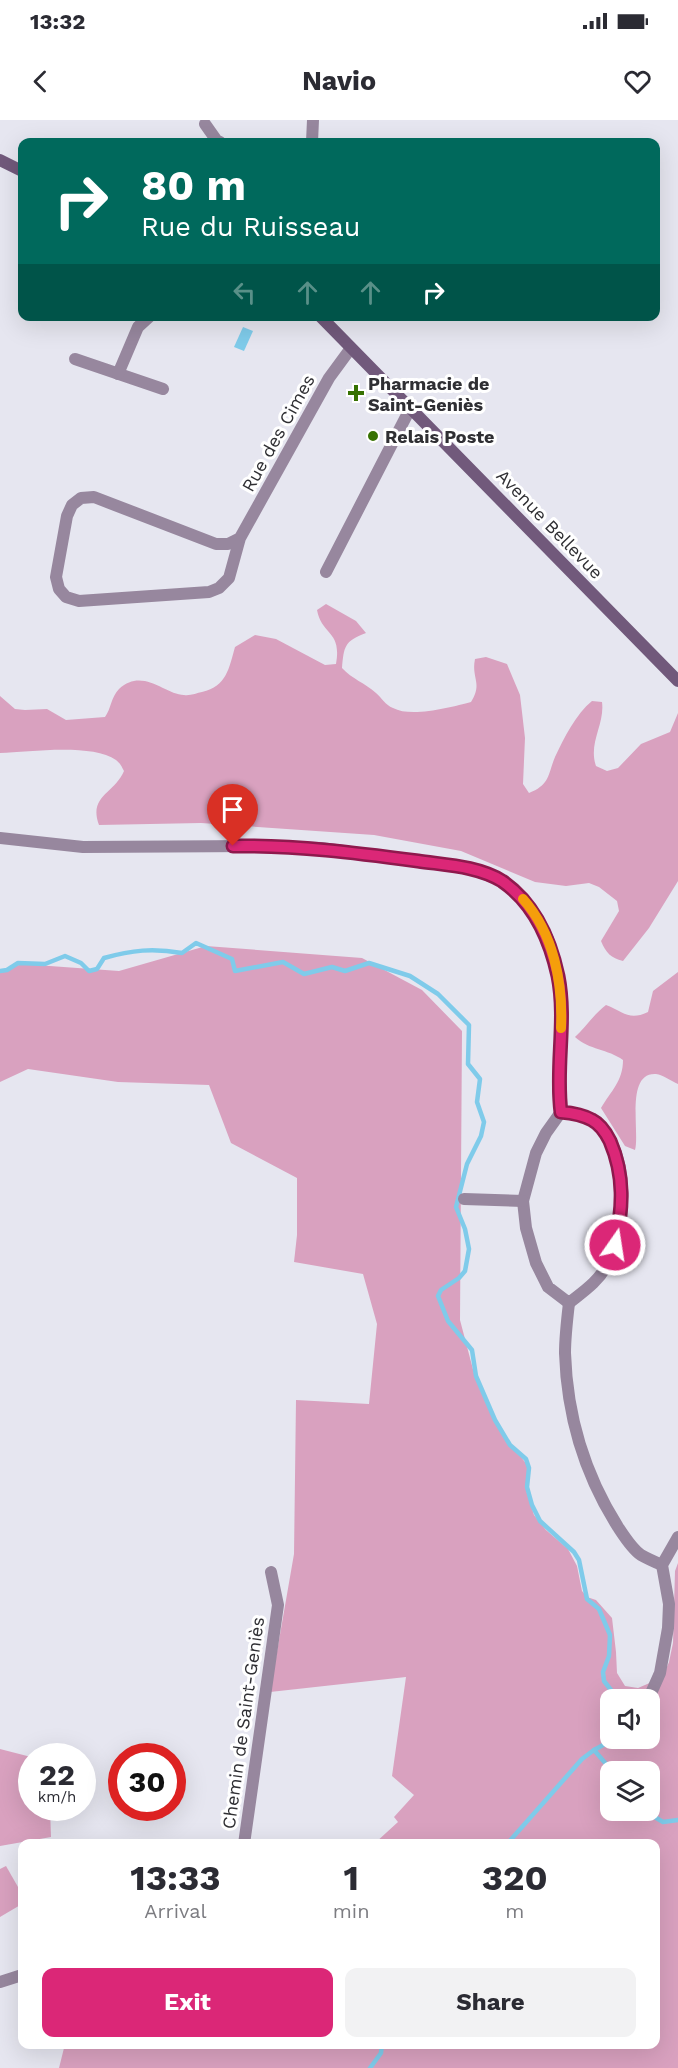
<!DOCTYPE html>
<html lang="en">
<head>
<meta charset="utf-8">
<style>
  body { margin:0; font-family:"Work Sans",sans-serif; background:#f2f2f3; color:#2b2b33; height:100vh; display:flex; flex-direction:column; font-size:22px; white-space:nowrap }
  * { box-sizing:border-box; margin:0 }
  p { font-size:20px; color:#7c7c81 }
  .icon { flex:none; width:33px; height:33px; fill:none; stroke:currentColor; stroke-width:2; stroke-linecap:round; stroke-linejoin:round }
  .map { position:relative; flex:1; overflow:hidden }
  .drawer { position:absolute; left:18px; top:1719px; width:642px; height:210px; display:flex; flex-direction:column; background:#fff; border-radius:12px; box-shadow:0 6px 24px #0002 }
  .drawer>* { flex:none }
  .guide { position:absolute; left:18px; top:18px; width:642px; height:183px; border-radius:12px; box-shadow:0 6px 24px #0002; background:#00695c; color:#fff; overflow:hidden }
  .fabs { position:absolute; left:600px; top:1569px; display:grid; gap:12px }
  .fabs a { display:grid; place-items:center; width:60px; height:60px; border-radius:12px; background:#fff; box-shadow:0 6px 24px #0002; font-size:30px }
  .speed { position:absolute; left:18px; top:1623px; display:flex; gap:12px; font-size:30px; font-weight:700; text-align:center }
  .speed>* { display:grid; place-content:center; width:78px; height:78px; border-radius:50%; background:#fff; box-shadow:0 6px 24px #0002; line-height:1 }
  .speed small { font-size:15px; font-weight:400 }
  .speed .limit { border:9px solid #d22; background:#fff; color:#111 }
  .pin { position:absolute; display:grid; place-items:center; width:51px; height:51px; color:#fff; margin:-62px -26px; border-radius:50% 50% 50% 0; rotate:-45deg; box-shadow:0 0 6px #0007 }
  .pin .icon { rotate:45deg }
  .me { position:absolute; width:66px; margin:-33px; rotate:13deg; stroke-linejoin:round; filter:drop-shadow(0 0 4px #0008) }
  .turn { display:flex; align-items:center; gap:21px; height:126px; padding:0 24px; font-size:27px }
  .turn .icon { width:78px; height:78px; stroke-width:2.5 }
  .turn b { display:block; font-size:42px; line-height:51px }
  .lanes { display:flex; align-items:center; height:57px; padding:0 24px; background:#0003; justify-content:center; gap:30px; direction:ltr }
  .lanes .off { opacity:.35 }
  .eta { display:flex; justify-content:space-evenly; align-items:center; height:102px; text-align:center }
  .eta b { font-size:36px; font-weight:700; line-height:42px }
  .primary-button { display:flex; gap:12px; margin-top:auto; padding:12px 24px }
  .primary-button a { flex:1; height:69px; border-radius:12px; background:#db2777; color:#fff; font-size:24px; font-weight:700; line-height:69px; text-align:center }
  .primary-button a+a { background:#f2f2f3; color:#2b2b33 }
  .status { display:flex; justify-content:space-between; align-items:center; height:42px; padding:0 30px; background:#fff; direction:ltr }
  .status svg { height:16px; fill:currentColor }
  header { display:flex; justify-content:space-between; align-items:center; height:78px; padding:0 24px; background:#fff; font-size:27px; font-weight:700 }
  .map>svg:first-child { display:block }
</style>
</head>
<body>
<div class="status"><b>13:32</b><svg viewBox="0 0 49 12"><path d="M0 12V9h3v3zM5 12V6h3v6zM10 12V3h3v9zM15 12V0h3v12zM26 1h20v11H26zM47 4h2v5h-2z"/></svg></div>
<header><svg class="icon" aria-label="back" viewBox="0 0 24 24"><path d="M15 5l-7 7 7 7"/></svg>Navio<svg class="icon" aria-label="heart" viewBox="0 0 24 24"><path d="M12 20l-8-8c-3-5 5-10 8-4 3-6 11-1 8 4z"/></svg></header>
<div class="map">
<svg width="678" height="1948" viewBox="0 0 678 1948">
  <rect width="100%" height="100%" fill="#e6e6f0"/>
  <g fill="#d9a1bf" fill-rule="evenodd">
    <path d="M 326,484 L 356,501 L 366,513 C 344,521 344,527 342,548 C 352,559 365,563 376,573 C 382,578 385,585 393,588 C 411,598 452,587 471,582 C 483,563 471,558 475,539 L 486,537 L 507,544 L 520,575 L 525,618 L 523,664 L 529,673 C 550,665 548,654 555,637 C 564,618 576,594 592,581 L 602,582 C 605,604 588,623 596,646 L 607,651 L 618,648 L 641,624 L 670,612 L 678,593 L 678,761 L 649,808 L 623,841 C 611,838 606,833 601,821 L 619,791 L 617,781 L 599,767 L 589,763 L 566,766 L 535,762 L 461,731 L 374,715 L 201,703 L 99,705 C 88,676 115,673 124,651 C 122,647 120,643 116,640 C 92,623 29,632 0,633 L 0,576 L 15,589 L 25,590 L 47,589 L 66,600 L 105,597 C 111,589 111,577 119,569 C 143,547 165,575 184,575 C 190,576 197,573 202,572 C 227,566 229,548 235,527 L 255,515 L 276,519 L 325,545 L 336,544 C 342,510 322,516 317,490 Z"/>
    <path d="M 206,826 L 362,838 L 422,870 L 462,911 L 460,1200 L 475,1257 L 489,1287 L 507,1323 L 521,1337 L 528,1346 L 526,1370 L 534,1395 L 546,1410 L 568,1429 L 577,1446 L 582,1471 L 587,1477 L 596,1480 L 612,1498 L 616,1532 L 617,1553 L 625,1566 L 638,1568 L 652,1562 L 660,1564 L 669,1542 L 673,1523 L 675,1451 L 678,1443 L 678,1948 L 59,1948 L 65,1924 L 656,1924 L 656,1724 L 375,1723 L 398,1702 L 394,1697 L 414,1675 L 392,1656 L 406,1557 L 270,1572 L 294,1434 L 296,1280 L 369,1284 L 377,1204 L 363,1154 L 294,1142 L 297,1115 L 297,1058 L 231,1023 L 209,965 L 118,962 L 28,949 L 0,962 L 0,851 L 22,844 L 119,851 ZM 610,1580 L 650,1580 L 650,1618 L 610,1618 ZM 610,1652 L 650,1652 L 650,1690 L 610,1690 Z"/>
    <path d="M 678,852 L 678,964 C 671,961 663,955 656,954 C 625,952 640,1012 635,1030 L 625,1026 L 601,988 C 611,971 623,961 623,940 C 608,929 589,930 575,917 C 586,907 594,894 606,885 C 624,892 629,901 648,892 L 653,871 Z"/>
    <path d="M 0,1629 L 31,1637 L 32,1688 L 50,1688 L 51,1717 L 0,1726 Z"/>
    <path d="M 6,1746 L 22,1774 L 22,1784 L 0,1797 L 0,1749 Z"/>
  </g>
  <path fill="#7fcbea" d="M 243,207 L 253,211 L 244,231 L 234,227 Z"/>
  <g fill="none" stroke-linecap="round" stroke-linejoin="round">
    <g stroke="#7fcbea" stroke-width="4.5">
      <path d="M 0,851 L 7,850 L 18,843 L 45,844 L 65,836 L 81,843 L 89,851 L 97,849 L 104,838 C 132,830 153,828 182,833 L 196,823 L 232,839 L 235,851 L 283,842 L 304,854 L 332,847 L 345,851 L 369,843 L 410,856 L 438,874 L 469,905 L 468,944 L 480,959 L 477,982 L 484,1002 L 481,1016 L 467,1044 L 456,1087 L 465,1109 L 469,1129 L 465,1151 L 459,1158 L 441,1170 L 438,1176 L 448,1201 L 472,1230 L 476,1256 L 495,1300 L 510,1325 L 526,1339 L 529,1348 L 527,1367 L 532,1385 L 540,1401 L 574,1432 L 579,1440 L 587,1479 L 599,1489 L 610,1515 L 609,1536 L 603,1552 L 604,1561 L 618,1579"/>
      <path d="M 613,1652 L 594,1630 L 616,1618"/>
      <path d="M 643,1690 L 663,1702 L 678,1700"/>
      <path d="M 507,1724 L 582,1639 L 594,1630"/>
      <path d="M 370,1948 L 381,1933 L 382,1924"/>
    </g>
    <g stroke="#97879e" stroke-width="12">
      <path d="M 205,4 L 217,21 L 220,22"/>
      <path d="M 312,22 L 313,0"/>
      <path d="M 75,239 L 163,269"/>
      <path d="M 118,254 L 138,207 L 150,196"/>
      <path d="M 240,418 L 228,424 L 216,424 L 94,377 L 81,378 L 72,385 L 67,396 L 56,457 L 59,469 L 66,477 L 79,481 L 209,472 L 219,468 L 229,458 L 240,418 L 329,258 L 351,228"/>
      <path d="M 326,452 L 411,287"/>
      <path d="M 0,718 L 83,727 L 255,726 L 321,728 L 468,748 L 500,760 L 517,773 L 532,790 L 548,819 L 558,857 L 562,888 L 558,971 L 561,992"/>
      <path d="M 561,992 C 572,994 587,995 596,1002 C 631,1031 627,1108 607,1145 C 598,1162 584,1171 569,1183 L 548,1167 L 536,1143 L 526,1108 L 523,1081 L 536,1033 L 546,1013 Z"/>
      <path d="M 464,1079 L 523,1081"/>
      <path d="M 569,1183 C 567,1200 565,1217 565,1233 C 567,1295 585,1355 618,1407 C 624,1416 632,1429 641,1435 C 648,1439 655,1442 662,1445"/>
      <path d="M 648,1580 L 660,1553 L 668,1508 L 669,1484 L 662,1445 L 678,1417"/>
      <path d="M 244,1724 L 278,1485 L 271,1452"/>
      <path d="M 0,1862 L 22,1855"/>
    </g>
    <g stroke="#71597b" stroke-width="12">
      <path d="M 0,40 L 22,51"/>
      <path d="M 320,196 L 678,561"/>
    </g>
  </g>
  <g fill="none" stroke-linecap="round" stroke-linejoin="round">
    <defs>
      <path id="route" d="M 233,726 C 296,725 357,733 418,741 C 445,745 478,746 502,761 C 534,783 550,819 558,856 C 567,901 555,947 561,992 C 572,993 583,995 592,1000 C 600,1004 606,1013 610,1021 C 625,1056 623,1089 615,1125"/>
    </defs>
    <use href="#route" stroke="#8e194d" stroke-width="15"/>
    <use href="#route" stroke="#db2777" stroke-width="10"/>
    <path stroke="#f59e0b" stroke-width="10" d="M 523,779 C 554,814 563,863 561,908"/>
  </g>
  <g fill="#377202" stroke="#fff" stroke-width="2">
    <path d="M353 264h6v6h6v6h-6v6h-6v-6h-6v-6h6z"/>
    <circle cx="373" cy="316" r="6"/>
  </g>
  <g text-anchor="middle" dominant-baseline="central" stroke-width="6" stroke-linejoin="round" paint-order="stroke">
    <g font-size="18" font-weight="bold" fill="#2f2f33" stroke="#fff" text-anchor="start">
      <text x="368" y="263">Pharmacie de<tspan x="368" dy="21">Saint-Geniès</tspan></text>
      <text x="385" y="316">Relais Poste</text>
    </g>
    <g font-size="18" fill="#2f2f33" stroke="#fff">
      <text transform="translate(278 313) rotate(-61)">Rue des Cimes</text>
      <text transform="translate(550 404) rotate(46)">Avenue Bellevue</text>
      <text transform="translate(243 1603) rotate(-82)">Chemin de Saint-Geniès</text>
    </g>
  </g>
</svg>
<div class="fabs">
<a><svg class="icon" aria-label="sound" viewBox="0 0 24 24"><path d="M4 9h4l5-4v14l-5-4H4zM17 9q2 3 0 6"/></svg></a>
<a><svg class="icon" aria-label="layers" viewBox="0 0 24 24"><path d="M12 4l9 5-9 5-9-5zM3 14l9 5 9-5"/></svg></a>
</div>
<div class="speed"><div>22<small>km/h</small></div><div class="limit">30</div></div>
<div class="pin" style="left:233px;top:726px;background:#d93025"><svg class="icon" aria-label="arrive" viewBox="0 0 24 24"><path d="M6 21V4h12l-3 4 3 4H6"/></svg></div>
<svg class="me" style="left:615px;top:1125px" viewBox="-20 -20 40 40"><circle r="17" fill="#db2777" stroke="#fff" stroke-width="3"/><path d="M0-11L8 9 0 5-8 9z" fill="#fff"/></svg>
<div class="guide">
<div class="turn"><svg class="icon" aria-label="right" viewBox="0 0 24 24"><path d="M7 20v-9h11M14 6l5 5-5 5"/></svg><div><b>80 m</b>Rue du Ruisseau</div></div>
<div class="lanes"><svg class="icon off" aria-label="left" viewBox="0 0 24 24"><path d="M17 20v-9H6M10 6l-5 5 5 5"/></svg><svg class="icon off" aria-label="ahead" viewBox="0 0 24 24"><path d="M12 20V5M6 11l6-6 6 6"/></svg><svg class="icon off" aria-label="ahead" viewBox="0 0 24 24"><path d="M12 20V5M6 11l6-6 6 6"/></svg><svg class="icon" aria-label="right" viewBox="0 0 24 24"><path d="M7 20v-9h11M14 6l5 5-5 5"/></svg></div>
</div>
<section class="drawer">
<div class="eta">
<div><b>13:33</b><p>Arrival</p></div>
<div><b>1</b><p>min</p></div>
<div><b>320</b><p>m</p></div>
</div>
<div class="primary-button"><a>Exit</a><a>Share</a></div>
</section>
</div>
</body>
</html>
